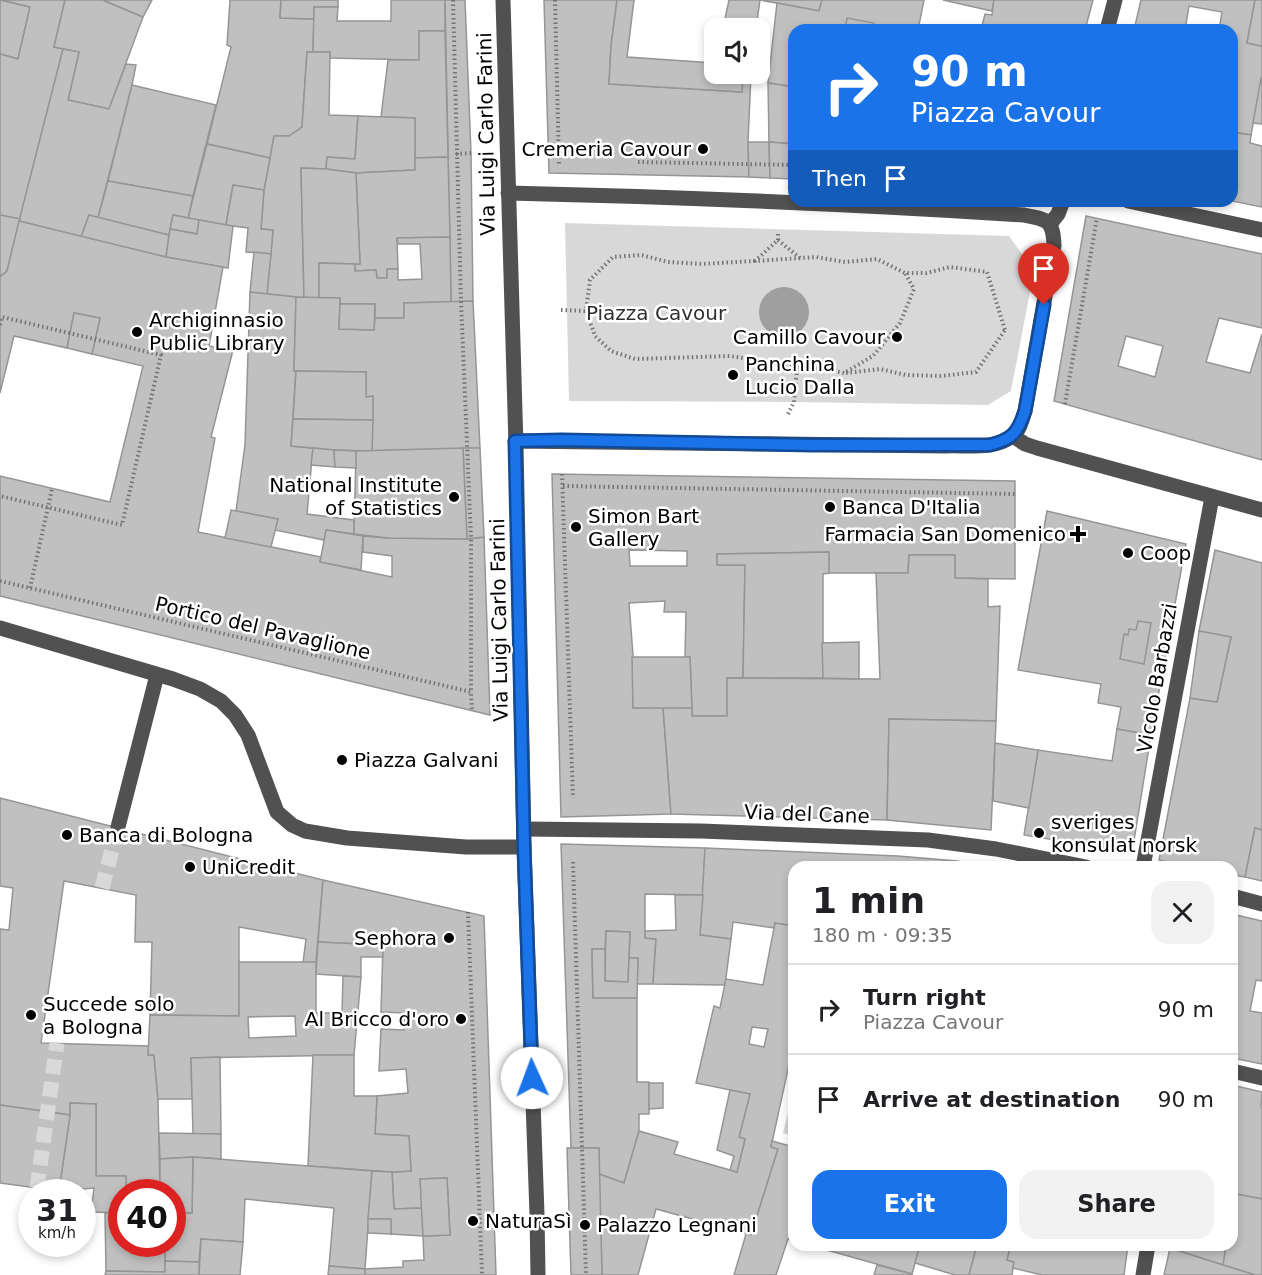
<!DOCTYPE html>
<html lang="en">
<head>
<meta charset="utf-8">
<style>
  body { margin:0; font-family:"DejaVu Sans",sans-serif; background:#f2f2f2; color:#202124; height:100vh; display:flex; flex-direction:column; font-size:22px; white-space:nowrap }
  * { box-sizing:border-box; margin:0 }
  p { font-size:20px; color:#757577 }
  .icon { flex:none; width:33px; height:33px; fill:none; stroke:currentColor; stroke-width:2; stroke-linecap:round; stroke-linejoin:round }
  .map { position:relative; flex:1; overflow:hidden }
  .drawer { position:absolute; left:788px; top:861px; width:450px; height:390px; display:flex; flex-direction:column; background:#fff; border-radius:18px; box-shadow:0 3px 9px #0003 }
  .drawer>* { flex:none }
  .banner { position:absolute; left:788px; top:24px; width:450px; height:183px; border-radius:18px; box-shadow:0 3px 9px #0003; background:#1a73e8; color:#fff; overflow:hidden }
  .tools { position:absolute; left:704px; top:18px; display:grid; gap:12px }
  .tools a { display:grid; place-items:center; width:66px; height:66px; border-radius:12px; background:#fff; box-shadow:0 3px 9px #0003; font-size:30px }
  .speed { position:absolute; left:18px; top:1179px; display:flex; gap:12px; font-size:30px; font-weight:700; text-align:center }
  .speed>* { display:grid; place-content:center; width:78px; height:78px; border-radius:50%; background:#fff; box-shadow:0 3px 9px #0003; line-height:1 }
  .speed small { font-size:15px; font-weight:400 }
  .speed .limit { border:9px solid #d22; background:#fff; color:#111 }
  .pin { position:absolute; display:grid; place-items:center; width:51px; height:51px; color:#fff; margin:-62px -26px; border-radius:50% 50% 50% 0; rotate:-45deg; box-shadow:0 0 6px #0007 }
  .pin .icon { rotate:45deg }
  .me { position:absolute; width:66px; margin:-33px; rotate:358deg; stroke-linejoin:round; filter:drop-shadow(0 0 4px #0008) }
  .turn { display:flex; align-items:center; gap:21px; height:126px; padding:0 24px; font-size:27px }
  .turn .icon { width:78px; height:78px; stroke-width:2.5 }
  .turn b { display:block; font-size:42px; line-height:51px }
  .then { display:flex; align-items:center; height:57px; padding:0 24px; background:#0003; gap:12px; font-size:22px }
  .round { display:grid; place-items:center; flex:none; width:63px; height:63px; border-radius:18px; background:#f2f2f2 }
  .headline { display:flex; align-items:center; justify-content:space-between; height:102px; padding:0 24px }
  h1 { font-size:36px; font-weight:600; line-height:45px }
  .action { display:flex; gap:12px; margin-top:auto; padding:12px 24px }
  .action a { flex:1; height:69px; border-radius:18px; background:#1a73e8; color:#fff; font-size:24px; font-weight:600; line-height:69px; text-align:center }
  .action a+a { background:#f2f2f2; color:#202124 }
  ul { padding:0; list-style:none }
  li { display:flex; align-items:center; gap:18px; height:90px; padding:0 24px; border-top:2px solid #e0e0e0 }
  li div { flex:1 }
  li b { display:block; font-size:22px }
  li em { font-style:normal }
  .map>svg:first-child { display:block }
</style>
</head>
<body>
<div class="map">
<svg width="1262" height="1275" viewBox="0 0 1262 1275">
  <rect width="100%" height="100%" fill="#fff"/>
  <g fill="#d8d8d8">
    <path d="M 565,223 L 1009,236 L 1034,271 L 1011,391 L 988,405 L 794,402 L 569,401 Z"/>
    <path d="M 793,1093 L 793,1136 L 783,1133 Z"/>
  </g>
  <circle fill="#9f9f9f" cx="784" cy="312" r="25"/>
  <g fill="#c0c0c0" stroke="#959595" stroke-width="1.5" fill-rule="evenodd">
    <path d="M 0,0 L 30,7 L 18,59 L 0,54 Z"/>
    <path d="M 2,0 L 65,0 L 54,47 L 63,49 L 20,219 L 0,215 L 0,54 L 18,59 L 30,7 Z"/>
    <path d="M 65,0 L 103,0 L 143,17 L 109,109 L 68,100 L 79,52 L 54,47 Z"/>
    <path d="M 103,0 L 152,0 L 143,17 Z"/>
    <path d="M 230,0 L 281,0 L 280,18 L 314,19 L 313,52 L 307,52 L 302,127 L 289,136 L 274,136 L 270,158 L 207,144 L 231,47 L 227,45 Z"/>
    <path d="M 281,0 L 338,0 L 338,7 L 314,7 L 314,19 L 280,18 Z"/>
    <path d="M 391,0 L 445,0 L 445,31 L 419,31 L 419,60 L 330,58 L 330,52 L 313,52 L 314,7 L 338,7 L 337,21 L 391,21 Z"/>
    <path d="M 445,0 L 465,0 L 471,153 L 473,301 L 451,302 Z"/>
    <path d="M 544,0 L 617,0 L 611,46 L 609,84 L 742,92 L 743,74 L 751,74 L 748,142 L 749,177 L 549,173 Z"/>
    <path d="M 617,0 L 634,0 L 627,57 L 714,63 L 714,74 L 743,74 L 742,92 L 609,84 L 611,46 Z"/>
    <path d="M 729,0 L 760,0 L 756,28 L 723,28 Z"/>
    <path d="M 760,0 L 822,0 L 819,11 Z"/>
    <path d="M 822,0 L 924,0 L 918,30 L 794,30 L 794,87 L 768,83 L 777,3 L 819,11 Z"/>
    <path d="M 943,0 L 994,0 L 992,11 Z"/>
    <path d="M 994,0 L 1093,0 L 1085,30 L 981,30 L 985,14 L 992,15 Z"/>
    <path d="M 1141,0 L 1255,0 L 1247,43 L 1262,46 L 1262,78 L 1251,135 L 1232,132 L 1232,30 L 1219,30 L 1222,12 L 1189,6 L 1185,30 L 1134,30 Z"/>
    <path d="M 1255,0 L 1262,0 L 1262,46 L 1247,43 Z"/>
    <path d="M 847,18 L 874,23 L 873,30 L 845,30 Z"/>
    <path d="M 419,31 L 445,31 L 448,157 L 415,158 L 415,118 L 381,117 L 388,60 L 419,60 Z"/>
    <path d="M 63,49 L 79,52 L 68,100 L 109,109 L 126,64 L 136,65 L 132,85 L 98,218 L 89,215 L 81,237 L 19,221 Z"/>
    <path d="M 307,52 L 330,52 L 329,115 L 358,116 L 355,159 L 327,157 L 326,169 L 301,168 L 304,298 L 267,294 L 273,230 L 261,229 L 264,190 L 274,136 L 289,136 L 302,127 Z"/>
    <path d="M 1261,78 L 1262,78 L 1262,124 L 1253,123 Z"/>
    <path d="M 768,83 L 794,87 L 794,144 L 769,142 Z"/>
    <path d="M 132,85 L 216,105 L 193,196 L 108,181 Z"/>
    <path d="M 358,116 L 415,118 L 415,170 L 356,173 L 326,169 L 327,157 L 355,159 Z"/>
    <path d="M 1232,132 L 1251,135 L 1250,143 L 1262,146 L 1262,207 L 1232,201 Z"/>
    <path d="M 748,142 L 769,142 L 770,178 L 749,177 Z"/>
    <path d="M 769,142 L 794,144 L 794,179 L 770,178 Z"/>
    <path d="M 207,144 L 270,158 L 264,190 L 233,185 L 226,225 L 188,218 Z"/>
    <path d="M 448,157 L 450,237 L 397,238 L 398,269 L 387,269 L 387,278 L 377,278 L 376,270 L 355,271 L 355,264 L 360,264 L 356,173 L 415,170 L 415,158 Z"/>
    <path d="M 301,168 L 326,169 L 356,173 L 360,264 L 319,263 L 319,298 L 304,298 Z"/>
    <path d="M 108,181 L 193,196 L 188,218 L 173,215 L 169,235 L 98,218 Z"/>
    <path d="M 233,185 L 264,190 L 261,229 L 273,230 L 271,254 L 246,252 L 248,228 L 226,225 Z"/>
    <path d="M 0,215 L 20,219 L 7,271 L 0,277 Z"/>
    <path d="M 89,215 L 169,235 L 166,257 L 81,237 Z"/>
    <path d="M 173,215 L 199,220 L 197,234 L 170,229 Z"/>
    <path d="M 1086,216 L 1262,254 L 1262,328 L 1219,318 L 1206,362 L 1250,373 L 1262,334 L 1262,460 L 1054,401 ZM 1126,336 L 1163,346 L 1155,377 L 1118,366 Z"/>
    <path d="M 199,220 L 233,226 L 228,268 L 166,257 L 170,229 L 197,234 Z"/>
    <path d="M 19,221 L 166,257 L 223,267 L 209,346 L 233,350 L 211,437 L 215,438 L 198,532 L 321,557 L 320,562 L 392,577 L 392,556 L 363,552 L 363,536 L 388,538 L 467,539 L 484,537 L 490,715 L 0,596 L 0,476 L 110,502 L 143,366 L 92,354 L 100,318 L 74,313 L 67,348 L 14,336 L 0,393 L 0,277 L 7,271 Z"/>
    <path d="M 450,237 L 451,302 L 404,303 L 404,318 L 375,318 L 375,304 L 340,304 L 340,298 L 319,298 L 319,263 L 355,264 L 355,271 L 376,270 L 377,278 L 387,278 L 387,269 L 398,269 L 398,280 L 422,279 L 420,244 L 398,244 L 397,238 Z"/>
    <path d="M 254,252 L 271,254 L 267,294 L 250,292 Z"/>
    <path d="M 250,292 L 296,297 L 294,371 L 296,371 L 291,446 L 313,448 L 307,514 L 354,520 L 354,534 L 326,530 L 324,540 L 275,530 L 278,519 L 236,511 L 245,445 Z"/>
    <path d="M 296,297 L 340,298 L 339,329 L 374,330 L 375,318 L 404,318 L 404,303 L 473,301 L 480,448 L 372,451 L 373,396 L 366,397 L 366,372 L 294,371 Z"/>
    <path d="M 340,304 L 375,304 L 374,330 L 339,329 Z"/>
    <path d="M 74,313 L 100,318 L 92,354 L 67,348 Z"/>
    <path d="M 296,371 L 366,372 L 366,397 L 373,396 L 373,420 L 293,419 Z"/>
    <path d="M 293,419 L 373,420 L 372,451 L 334,450 L 291,446 Z"/>
    <path d="M 313,448 L 334,450 L 335,467 L 311,465 Z"/>
    <path d="M 463,448 L 480,448 L 484,537 L 467,539 Z"/>
    <path d="M 463,448 L 467,539 L 388,538 L 354,534 L 356,451 Z"/>
    <path d="M 334,450 L 356,451 L 356,468 L 335,467 Z"/>
    <path d="M 552,474 L 1015,481 L 1015,579 L 955,578 L 955,555 L 909,555 L 908,573 L 829,573 L 829,552 L 717,554 L 717,565 L 745,565 L 743,678 L 727,678 L 727,716 L 692,716 L 690,657 L 685,657 L 686,612 L 664,612 L 665,601 L 629,603 L 633,655 L 633,708 L 663,707 L 671,814 L 561,817 ZM 629,550 L 687,551 L 687,566 L 630,566 Z"/>
    <path d="M 231,510 L 278,519 L 271,547 L 225,538 Z"/>
    <path d="M 1047,511 L 1186,544 L 1151,735 L 1117,729 L 1121,707 L 1098,703 L 1101,684 L 1018,670 Z"/>
    <path d="M 326,530 L 363,536 L 361,570 L 320,562 Z"/>
    <path d="M 1215,550 L 1262,563 L 1262,830 L 1255,828 L 1245,877 L 1232,875 L 1232,867 L 1192,867 L 1159,860 L 1190,698 L 1217,702 L 1231,637 L 1199,631 Z"/>
    <path d="M 829,552 L 829,573 L 823,574 L 823,678 L 743,678 L 745,565 L 717,565 L 717,554 Z"/>
    <path d="M 909,555 L 955,555 L 955,578 L 988,579 L 988,607 L 1000,606 L 996,721 L 889,719 L 887,820 L 671,814 L 663,707 L 692,708 L 692,716 L 727,716 L 727,678 L 880,679 L 876,573 L 908,573 Z"/>
    <path d="M 1138,621 L 1151,623 L 1144,664 L 1120,659 L 1124,634 L 1128,635 L 1129,629 L 1136,630 Z"/>
    <path d="M 1199,631 L 1231,637 L 1217,702 L 1190,698 Z"/>
    <path d="M 859,642 L 859,679 L 823,678 L 822,643 Z"/>
    <path d="M 632,657 L 690,657 L 692,708 L 633,708 Z"/>
    <path d="M 889,719 L 996,721 L 991,830 L 887,820 Z"/>
    <path d="M 1117,729 L 1151,735 L 1132,853 L 1024,835 L 1038,750 L 1112,761 Z"/>
    <path d="M 995,743 L 1038,750 L 1029,808 L 993,801 Z"/>
    <path d="M 0,798 L 323,880 L 316,962 L 303,963 L 306,939 L 239,927 L 239,1016 L 150,1015 L 152,942 L 135,942 L 136,895 L 64,881 L 41,1043 L 149,1046 L 148,1055 L 154,1055 L 158,1099 L 160,1192 L 126,1192 L 126,1176 L 96,1176 L 96,1104 L 70,1103 L 70,1115 L 0,1105 L 0,929 L 9,930 L 13,888 L 0,886 Z"/>
    <path d="M 1255,828 L 1262,830 L 1262,881 L 1245,877 Z"/>
    <path d="M 561,844 L 705,848 L 703,895 L 645,894 L 645,938 L 656,939 L 653,984 L 637,984 L 638,958 L 629,958 L 630,932 L 606,931 L 605,949 L 592,949 L 593,998 L 637,998 L 637,1082 L 649,1082 L 649,1114 L 639,1114 L 639,1131 L 624,1183 L 599,1174 L 599,1148 L 571,1148 Z"/>
    <path d="M 705,848 L 898,856 L 957,861 L 987,867 L 794,867 L 794,926 L 775,923 L 774,928 L 733,922 L 731,939 L 700,935 Z"/>
    <path d="M 323,880 L 484,916 L 496,1275 L 365,1275 L 365,1269 L 403,1267 L 403,1261 L 424,1260 L 423,1236 L 450,1235 L 447,1178 L 420,1179 L 422,1208 L 394,1209 L 392,1172 L 411,1171 L 409,1136 L 375,1134 L 377,1096 L 408,1093 L 406,1069 L 379,1071 L 381,1029 L 404,1030 L 405,1013 L 381,1012 L 383,945 L 318,942 Z"/>
    <path d="M 675,895 L 703,895 L 700,935 L 731,939 L 725,985 L 653,984 L 656,939 L 645,938 L 645,931 L 676,930 Z"/>
    <path d="M 1232,914 L 1262,921 L 1262,981 L 1256,980 L 1250,1011 L 1262,1013 L 1262,1064 L 1232,1058 Z"/>
    <path d="M 775,923 L 794,926 L 794,1042 L 771,1147 L 778,1149 L 751,1235 L 656,1209 L 638,1275 L 602,1275 L 599,1174 L 624,1183 L 639,1131 L 678,1142 L 674,1154 L 737,1172 L 745,1139 L 739,1137 L 750,1094 L 696,1083 L 714,1006 L 720,1008 L 726,979 L 763,985 ZM 752,1027 L 768,1029 L 764,1047 L 749,1044 Z"/>
    <path d="M 606,931 L 630,932 L 628,982 L 605,981 Z"/>
    <path d="M 318,942 L 383,945 L 383,957 L 361,957 L 361,977 L 316,974 Z"/>
    <path d="M 592,949 L 605,949 L 605,981 L 628,982 L 629,958 L 638,958 L 637,998 L 593,998 Z"/>
    <path d="M 239,962 L 316,962 L 316,1013 L 342,1013 L 343,976 L 361,977 L 354,1055 L 191,1058 L 192,1099 L 158,1099 L 154,1055 L 148,1055 L 150,1015 L 239,1016 ZM 295,1016 L 296,1036 L 249,1038 L 248,1017 Z"/>
    <path d="M 313,1055 L 354,1055 L 354,1096 L 377,1096 L 375,1134 L 409,1136 L 411,1171 L 392,1172 L 308,1166 Z"/>
    <path d="M 220,1057 L 221,1134 L 193,1134 L 191,1058 Z"/>
    <path d="M 649,1083 L 663,1083 L 663,1108 L 649,1109 Z"/>
    <path d="M 1232,1085 L 1262,1092 L 1261,1107 L 1262,1108 L 1262,1199 L 1236,1194 L 1232,1217 Z"/>
    <path d="M 730,1090 L 750,1094 L 739,1137 L 745,1139 L 737,1172 L 730,1170 L 734,1156 L 717,1150 Z"/>
    <path d="M 70,1103 L 96,1104 L 96,1176 L 126,1176 L 126,1192 L 122,1192 L 122,1213 L 91,1212 L 94,1188 L 59,1191 L 70,1115 Z"/>
    <path d="M 0,1105 L 70,1115 L 59,1191 L 0,1183 Z"/>
    <path d="M 159,1133 L 221,1134 L 221,1159 L 193,1157 L 160,1159 Z"/>
    <path d="M 772,1141 L 794,1147 L 794,1241 L 788,1239 L 776,1275 L 734,1275 L 746,1234 L 751,1235 L 778,1149 L 771,1147 Z"/>
    <path d="M 567,1148 L 599,1148 L 602,1275 L 571,1275 Z"/>
    <path d="M 193,1157 L 372,1171 L 365,1269 L 329,1266 L 334,1208 L 245,1199 L 243,1242 L 201,1239 L 199,1262 L 165,1261 L 165,1244 L 172,1244 L 172,1212 L 192,1213 Z"/>
    <path d="M 193,1157 L 192,1213 L 172,1212 L 172,1192 L 160,1192 L 160,1159 Z"/>
    <path d="M 372,1171 L 392,1172 L 394,1209 L 422,1208 L 423,1236 L 391,1234 L 391,1219 L 368,1219 Z"/>
    <path d="M 447,1178 L 450,1235 L 423,1236 L 420,1179 Z"/>
    <path d="M 1236,1194 L 1262,1199 L 1262,1275 L 1255,1275 L 1223,1265 L 1226,1245 L 1232,1245 L 1232,1217 Z"/>
    <path d="M 105,1213 L 122,1213 L 122,1244 L 165,1244 L 165,1272 L 106,1271 Z"/>
    <path d="M 368,1219 L 391,1219 L 391,1234 L 368,1233 Z"/>
    <path d="M 201,1239 L 243,1242 L 240,1275 L 199,1275 Z"/>
    <path d="M 809,1245 L 920,1245 L 912,1274 Z"/>
    <path d="M 920,1245 L 977,1245 L 969,1275 L 955,1275 L 915,1263 Z"/>
    <path d="M 977,1245 L 1011,1245 L 1007,1260 L 1014,1262 L 1012,1275 L 969,1275 Z"/>
    <path d="M 1011,1245 L 1128,1245 L 1124,1275 L 1042,1275 L 1013,1268 L 1014,1262 L 1007,1260 Z"/>
    <path d="M 1171,1245 L 1226,1245 L 1223,1265 L 1170,1248 Z"/>
    <path d="M 1170,1248 L 1223,1265 L 1255,1275 L 1164,1275 Z"/>
    <path d="M 165,1261 L 199,1262 L 199,1275 L 105,1275 L 106,1271 L 165,1272 Z"/>
    <path d="M 877,1265 L 912,1274 L 911,1275 L 874,1275 Z"/>
    <path d="M 329,1266 L 365,1269 L 365,1275 L 328,1275 Z"/>
  </g>
  <g fill="none" stroke-linecap="round" stroke-linejoin="round">
    <g stroke="#d9d9d9" stroke-width="15" stroke-dasharray="15 8" stroke-linecap="butt">
      <path d="M 102,888 L 118,827"/>
      <path d="M 37,1188 L 57,1043"/>
    </g>
    <g stroke="#737373" stroke-width="4" stroke-dasharray="1.5 3" stroke-linecap="butt">
      <path d="M 453,0 L 461,301 L 471,538 L 471,692"/>
      <path d="M 555,0 L 559,164"/>
      <path d="M 548,148 L 559,148"/>
      <path d="M 456,154 L 471,153"/>
      <path d="M 638,162 L 794,165"/>
      <path d="M 778,234 L 778,240 L 755,261 L 816,257 L 845,262 L 877,259 L 905,273 L 926,273 L 950,267 L 987,272 L 1005,330 L 1007,329"/>
      <path d="M 778,240 L 800,258"/>
      <path d="M 755,261 L 702,264 L 668,262 L 641,255 L 613,257 L 590,280 L 586,311 L 595,336 L 611,351 L 635,359 L 730,356 L 797,367"/>
      <path d="M 561,310 L 586,311"/>
      <path d="M 0,325 L 2,317 L 161,355 L 122,525 L 0,496"/>
      <path d="M 846,373 L 880,369 L 906,375 L 941,376 L 976,372 L 1005,330"/>
      <path d="M 1065,404 L 1097,218"/>
      <path d="M 788,414 L 794,402 L 797,367 L 825,369 L 844,373 L 873,356 L 900,323 L 914,289 L 905,273"/>
      <path d="M 562,474 L 573,798"/>
      <path d="M 563,486 L 1015,494"/>
      <path d="M 0,581 L 471,692 L 472,711"/>
      <path d="M 30,588 L 52,489"/>
      <path d="M 573,862 L 586,1275"/>
      <path d="M 468,912 L 482,1275"/>
    </g>
    <g stroke="#515151" stroke-width="15">
      <path d="M 503,0 L 516,446 L 524,847 L 537,1214 L 538,1275"/>
      <path d="M 1107,30 L 1115,0"/>
      <path d="M 508,193 C 680,197 852,204 1024,215 C 1047,219 1053,220 1054,245 L 1025,411 C 1022,419 1020,431 1012,436 C 995,450 966,445 945,446 L 515,441"/>
      <path d="M 1128,201 L 1262,230"/>
      <path d="M 1050,224 L 1058,214 L 1063,201"/>
      <path d="M 1013,436 L 1025,444 L 1037,448 L 1262,510"/>
      <path d="M 0,628 L 173,679 L 200,689 L 221,701 L 235,715 L 248,735 L 277,812 L 292,825 L 305,831 L 347,838 L 466,847 L 524,847"/>
      <path d="M 118,827 L 157,675"/>
      <path d="M 524,829 L 701,831 L 928,840 L 996,849 L 1086,867"/>
      <path d="M 1143,867 L 1212,497"/>
      <path d="M 1232,896 L 1262,904"/>
      <path d="M 1232,1071 L 1262,1078"/>
      <path d="M 1143,1275 L 1148,1245"/>
    </g>
  </g>
  <g fill="none" stroke-linecap="round" stroke-linejoin="round">
    <defs>
      <path id="route" d="M 532,1078 L 524,847 L 515,441 L 562,440 L 813,445 L 990,445 C 1013,439 1018,432 1025,411 L 1044,305"/>
    </defs>
    <use href="#route" stroke="#114b97" stroke-width="15"/>
    <use href="#route" stroke="#1a73e8" stroke-width="10"/>
  </g>
  <g fill="#000" stroke="#fff" stroke-width="2">
    <circle cx="703" cy="149" r="6"/>
    <circle cx="137" cy="332" r="6"/>
    <circle cx="897" cy="337" r="6"/>
    <circle cx="733" cy="375" r="6"/>
    <circle cx="454" cy="497" r="6"/>
    <circle cx="830" cy="507" r="6"/>
    <circle cx="576" cy="527" r="6"/>
    <path d="M1075 525h6v6h6v6h-6v6h-6v-6h-6v-6h6z"/>
    <circle cx="1128" cy="553" r="6"/>
    <circle cx="342" cy="760" r="6"/>
    <circle cx="1039" cy="833" r="6"/>
    <circle cx="67" cy="835" r="6"/>
    <circle cx="190" cy="867" r="6"/>
    <circle cx="449" cy="938" r="6"/>
    <circle cx="31" cy="1015" r="6"/>
    <circle cx="461" cy="1019" r="6"/>
    <circle cx="473" cy="1221" r="6"/>
    <circle cx="585" cy="1225" r="6"/>
  </g>
  <g text-anchor="middle" dominant-baseline="central" stroke-width="5" stroke-linejoin="round" paint-order="stroke">
    <g font-size="20" fill="#000" stroke="#fff">
      <text transform="translate(486 134) rotate(-91)">Via Luigi Carlo Farini</text>
      <text transform="translate(499 620) rotate(-91)">Via Luigi Carlo Farini</text>
      <text transform="translate(263 628) rotate(13)">Portico del Pavaglione</text>
      <text transform="translate(1157 678) rotate(-80)">Vicolo Barbazzi</text>
      <text transform="translate(807 814) rotate(2)">Via del Cane</text>
    </g>
    <g font-size="20" fill="#000" stroke="#fff" text-anchor="start">
      <text x="691" y="149" text-anchor="end">Cremeria Cavour</text>
      <text x="149" y="320">Archiginnasio<tspan x="149" dy="23">Public Library</tspan></text>
      <text x="885" y="337" text-anchor="end">Camillo Cavour</text>
      <text x="745" y="364">Panchina<tspan x="745" dy="23">Lucio Dalla</tspan></text>
      <text x="442" y="485" text-anchor="end">National Institute<tspan x="442" dy="23">of Statistics</tspan></text>
      <text x="842" y="507">Banca D'Italia</text>
      <text x="588" y="516">Simon Bart<tspan x="588" dy="23">Gallery</tspan></text>
      <text x="1066" y="534" text-anchor="end">Farmacia San Domenico</text>
      <text x="1140" y="553">Coop</text>
      <text x="354" y="760">Piazza Galvani</text>
      <text x="1051" y="822">sveriges<tspan x="1051" dy="23">konsulat norsk</tspan></text>
      <text x="79" y="835">Banca di Bologna</text>
      <text x="202" y="867">UniCredit</text>
      <text x="437" y="938" text-anchor="end">Sephora</text>
      <text x="43" y="1004">Succede solo<tspan x="43" dy="23">a Bologna</tspan></text>
      <text x="449" y="1019" text-anchor="end">Al Bricco d'oro</text>
      <text x="485" y="1221">NaturaSì</text>
      <text x="597" y="1225">Palazzo Legnani</text>
    </g>
    <g font-size="20" fill="#2f2f2f" stroke="#fff">
      <text x="656" y="313">Piazza Cavour</text>
    </g>
  </g>
</svg>
<div class="tools">
<a><svg class="icon" aria-label="sound" viewBox="0 0 24 24"><path d="M4 9h4l5-4v14l-5-4H4zM17 9q2 3 0 6"/></svg></a>
</div>
<div class="speed"><div>31<small>km/h</small></div><div class="limit">40</div></div>
<div class="pin" style="left:1044px;top:305px;background:#d93025"><svg class="icon" aria-label="arrive" viewBox="0 0 24 24"><path d="M6 21V4h12l-3 4 3 4H6"/></svg></div>
<svg class="me" style="left:532px;top:1078px" viewBox="-20 -20 40 40"><circle r="19" fill="#fff"/><path d="M0-13L10 11 0 6-10 11z" fill="#1a73e8"/></svg>
<div class="banner">
<div class="turn"><svg class="icon" aria-label="right" viewBox="0 0 24 24"><path d="M7 20v-9h11M14 6l5 5-5 5"/></svg><div><b>90 m</b>Piazza Cavour</div></div>
<div class="then">Then<svg class="icon" aria-label="arrive" viewBox="0 0 24 24"><path d="M6 21V4h12l-3 4 3 4H6"/></svg></div>
</div>
<section class="drawer">
<div class="headline"><div><h1>1 min</h1><p>180 m · 09:35</p></div><a class="round"><svg class="icon" aria-label="close" viewBox="0 0 24 24"><path d="M6 6l12 12M18 6L6 18"/></svg></a></div>
<ul>
<li><svg class="icon" aria-label="right" viewBox="0 0 24 24"><path d="M7 20v-9h11M14 6l5 5-5 5"/></svg><div><b>Turn right</b><p>Piazza Cavour</p></div><em>90 m</em></li>
<li><svg class="icon" aria-label="arrive" viewBox="0 0 24 24"><path d="M6 21V4h12l-3 4 3 4H6"/></svg><div><b>Arrive at destination</b></div><em>90 m</em></li>
</ul>
<div class="action"><a>Exit</a><a>Share</a></div>
</section>
</div>
</body>
</html>
